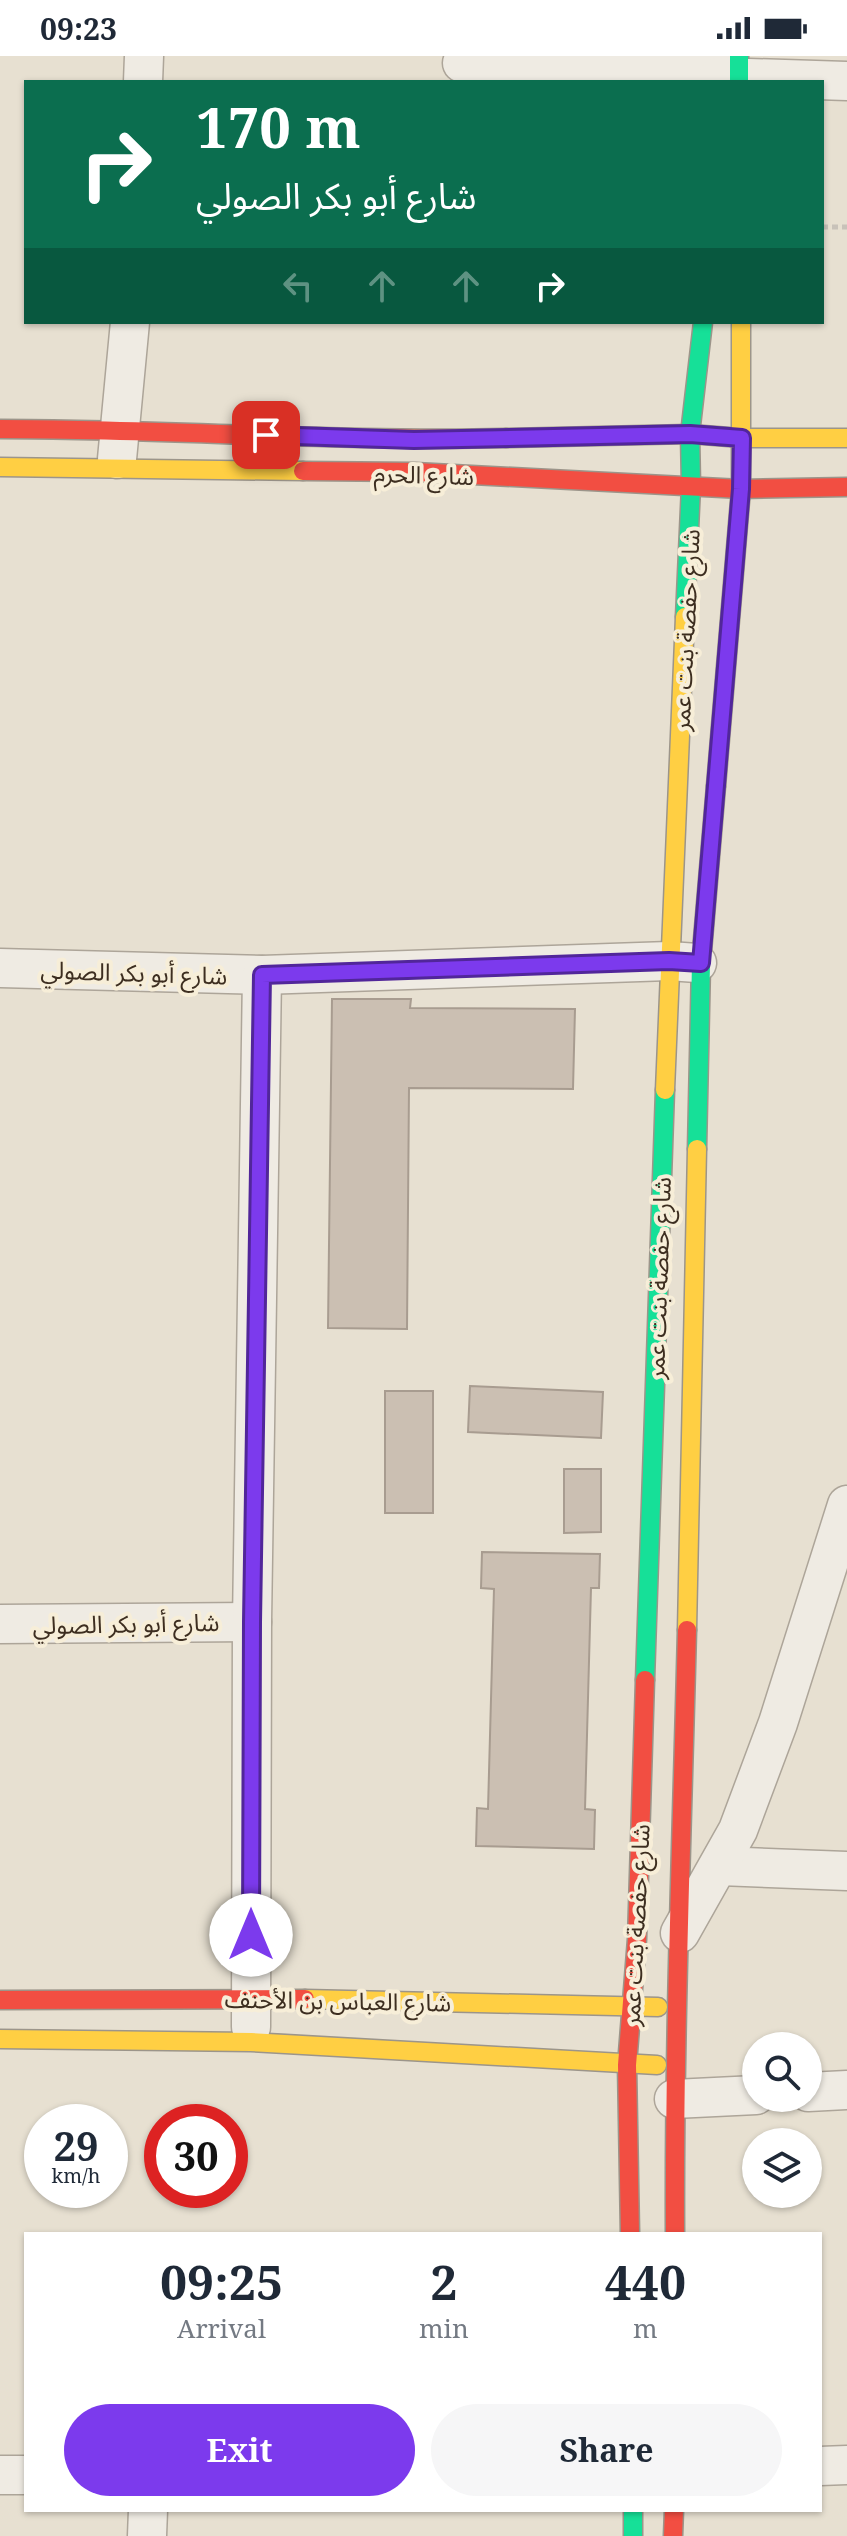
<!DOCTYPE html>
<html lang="en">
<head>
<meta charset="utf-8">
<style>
  body { margin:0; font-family:"Noto Serif","Noto Sans Arabic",serif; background:#f6f6f7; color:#1f2937; height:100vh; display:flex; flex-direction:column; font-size:30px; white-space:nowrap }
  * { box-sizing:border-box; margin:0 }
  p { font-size:26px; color:#747a83 }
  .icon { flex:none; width:44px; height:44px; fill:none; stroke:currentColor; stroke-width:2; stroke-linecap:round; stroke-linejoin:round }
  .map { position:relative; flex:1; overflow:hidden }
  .sheet { position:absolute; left:24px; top:2176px; width:798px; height:280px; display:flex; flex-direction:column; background:#fff; border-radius:0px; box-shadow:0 2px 6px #0004 }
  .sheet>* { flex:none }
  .top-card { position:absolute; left:24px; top:24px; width:800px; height:244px; border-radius:0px; box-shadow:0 2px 6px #0004; background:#0b6e4f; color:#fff; overflow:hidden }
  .tools { position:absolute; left:742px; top:1976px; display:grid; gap:16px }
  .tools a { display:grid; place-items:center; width:80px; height:80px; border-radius:50%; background:#fff; box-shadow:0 2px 6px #0004; font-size:40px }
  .speed { position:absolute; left:24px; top:2048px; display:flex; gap:16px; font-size:40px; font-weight:700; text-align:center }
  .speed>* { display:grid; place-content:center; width:104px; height:104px; border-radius:50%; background:#fff; box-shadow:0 2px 6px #0004; line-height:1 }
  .speed small { font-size:20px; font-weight:400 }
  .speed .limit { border:12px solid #d22; background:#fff; color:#111 }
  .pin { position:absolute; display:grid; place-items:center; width:68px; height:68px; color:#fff; margin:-34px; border-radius:16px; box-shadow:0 4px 12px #0006 }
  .me { position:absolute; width:88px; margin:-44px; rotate:0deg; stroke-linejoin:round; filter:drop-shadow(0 0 6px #0008) }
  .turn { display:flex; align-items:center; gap:28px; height:168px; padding:0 40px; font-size:36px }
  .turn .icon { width:104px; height:104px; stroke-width:2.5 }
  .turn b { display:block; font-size:56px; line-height:68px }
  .lanes { display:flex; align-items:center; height:76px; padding:0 40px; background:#0003; justify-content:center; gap:40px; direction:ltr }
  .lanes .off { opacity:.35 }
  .eta { display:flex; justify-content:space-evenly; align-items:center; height:136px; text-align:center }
  .eta b { font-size:48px; font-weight:700; line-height:56px }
  .primary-button { display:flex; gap:16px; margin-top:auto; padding:16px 40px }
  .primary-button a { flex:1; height:92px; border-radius:48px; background:#7c3aed; color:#fff; font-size:32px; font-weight:700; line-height:92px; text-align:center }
  .primary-button a+a { background:#f6f6f7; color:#1f2937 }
  .status { display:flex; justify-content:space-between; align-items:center; height:56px; padding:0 40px; background:#fff; direction:ltr }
  .status svg { height:22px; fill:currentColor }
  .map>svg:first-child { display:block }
</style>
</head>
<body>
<div class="status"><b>09:23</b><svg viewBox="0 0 49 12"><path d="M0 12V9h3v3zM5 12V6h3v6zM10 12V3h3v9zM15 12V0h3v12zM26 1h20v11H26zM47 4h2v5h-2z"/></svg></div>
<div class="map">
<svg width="847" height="2480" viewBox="0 0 847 2480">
  <rect width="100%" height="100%" fill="#e7e0d1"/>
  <g fill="#cbbfb2" stroke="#a89c90" stroke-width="2">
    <path d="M 332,943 L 411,943 L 410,952 L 575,953 L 573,1033 L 409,1032 L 407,1273 L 328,1272 Z"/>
    <path d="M 470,1330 L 603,1336 L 601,1382 L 468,1376 Z"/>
    <rect x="385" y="1335" width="48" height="122"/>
    <path d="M 564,1413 L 601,1413 L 601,1476 L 564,1477 Z"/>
    <path d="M 482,1496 L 600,1498 L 599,1532 L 591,1532 L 585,1753 L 595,1754 L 594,1793 L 476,1790 L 477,1752 L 488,1753 L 494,1533 L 481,1532 Z"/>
  </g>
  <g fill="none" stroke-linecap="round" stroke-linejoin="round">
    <defs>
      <g id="street">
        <path d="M 462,7 L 718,6"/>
        <path d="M 718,21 L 847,25"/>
        <path d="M 143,26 L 144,0"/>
        <path d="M 117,403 L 130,266"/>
        <path d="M 0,912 L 262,919 L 669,905 L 697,907"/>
        <path d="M 0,1568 L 252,1566"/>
        <path d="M 720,1810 L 847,1815"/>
        <path d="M 680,1877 L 738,1774 L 778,1667 L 847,1449"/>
        <path d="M 251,1971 L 252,1566 L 262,919"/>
        <path d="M 808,2036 L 847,2034"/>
        <path d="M 674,2043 L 756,2039"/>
        <path d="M 820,2410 L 847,2409"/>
        <path d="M 0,2419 L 26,2419"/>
        <path d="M 147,2480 L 148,2454"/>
      </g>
      <g id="fast">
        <path d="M 739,0 L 739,26"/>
        <path d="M 685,561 L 691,430 L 690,378 L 703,266"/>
        <path d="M 697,1093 L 701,907 L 716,730"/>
        <path d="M 645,1624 L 665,1034"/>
        <path d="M 633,2454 L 633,2480"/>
      </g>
      <g id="slow">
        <path d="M 506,382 L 690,378 L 742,382 L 847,382"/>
        <path d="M 0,411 L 303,415"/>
        <path d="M 716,730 L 741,433 L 741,266"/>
        <path d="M 665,1034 L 685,561"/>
        <path d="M 687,1574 L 697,1093"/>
        <path d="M 305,1943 L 658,1951"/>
        <path d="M 0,1983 L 251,1986 L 657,2009"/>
      </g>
      <g id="jam">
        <path d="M 0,373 C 169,373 337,386 506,382"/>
        <path d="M 303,415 L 415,416 L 741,433 L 847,431"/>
        <path d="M 0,1944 L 305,1943"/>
        <path d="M 630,2178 L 627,2009 L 637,1883 L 645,1624"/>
        <path d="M 675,2178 C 674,1977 682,1775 687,1574"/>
        <path d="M 673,2480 L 674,2454"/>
      </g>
    </defs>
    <use href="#street" stroke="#ada599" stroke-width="41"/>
    <use href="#fast" stroke="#9c958a" stroke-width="21"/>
    <use href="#slow" stroke="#9c958a" stroke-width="21"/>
    <use href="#jam" stroke="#9c958a" stroke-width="21"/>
    <path stroke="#c8c2b9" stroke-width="5" stroke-dasharray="6 4" stroke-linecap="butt" d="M 822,171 L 847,171"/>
    <use href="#street" stroke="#efebe3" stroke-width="38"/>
    <use href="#fast" stroke="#16e098" stroke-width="18"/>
    <use href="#slow" stroke="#ffcf43" stroke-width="18"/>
    <use href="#jam" stroke="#f24e42" stroke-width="18"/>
  </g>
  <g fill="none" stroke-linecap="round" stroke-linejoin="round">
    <defs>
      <path id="route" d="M 251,1879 L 252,1566 L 262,919 L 669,905 L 701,907 L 741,433 L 742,382 L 690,378 L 414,384 L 266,379"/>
    </defs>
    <use href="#route" stroke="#51269a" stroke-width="20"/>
    <use href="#route" stroke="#7c3aed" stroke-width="14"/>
  </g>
  <g text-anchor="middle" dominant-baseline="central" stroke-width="8" stroke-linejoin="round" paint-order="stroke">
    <g font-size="24" fill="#3d2e20" stroke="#f7eed8">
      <text transform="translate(424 418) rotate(2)">شارع الحرم</text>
      <text transform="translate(685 574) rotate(-87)">شارع حفصة بنت عمر</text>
      <text transform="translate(134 916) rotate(2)">شارع أبو بكر الصولي</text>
      <text transform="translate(658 1222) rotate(-88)">شارع حفصة بنت عمر</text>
      <text transform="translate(126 1567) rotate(-1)">شارع أبو بكر الصولي</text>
      <text transform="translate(635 1869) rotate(-87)">شارع حفصة بنت عمر</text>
      <text transform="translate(338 1944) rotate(1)">شارع العباس بن الأحنف</text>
    </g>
  </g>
</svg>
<div class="tools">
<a><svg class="icon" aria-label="search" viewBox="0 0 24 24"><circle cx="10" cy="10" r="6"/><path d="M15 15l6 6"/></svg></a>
<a><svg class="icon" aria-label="layers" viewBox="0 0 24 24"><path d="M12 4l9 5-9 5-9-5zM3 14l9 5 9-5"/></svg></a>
</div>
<div class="speed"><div>29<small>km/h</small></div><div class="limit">30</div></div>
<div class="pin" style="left:266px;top:379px;background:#d93025"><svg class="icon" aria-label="arrive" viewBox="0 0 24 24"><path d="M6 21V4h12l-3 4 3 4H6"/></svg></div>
<svg class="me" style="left:251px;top:1879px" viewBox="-20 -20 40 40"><circle r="19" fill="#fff"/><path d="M0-13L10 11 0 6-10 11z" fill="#7c3aed"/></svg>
<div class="top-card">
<div class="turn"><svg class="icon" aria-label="right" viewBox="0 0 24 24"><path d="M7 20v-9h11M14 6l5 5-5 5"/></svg><div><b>170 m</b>شارع أبو بكر الصولي</div></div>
<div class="lanes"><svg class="icon off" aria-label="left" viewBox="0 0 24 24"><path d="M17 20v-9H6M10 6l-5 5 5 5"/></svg><svg class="icon off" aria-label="ahead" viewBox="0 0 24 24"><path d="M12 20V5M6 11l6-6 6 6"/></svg><svg class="icon off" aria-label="ahead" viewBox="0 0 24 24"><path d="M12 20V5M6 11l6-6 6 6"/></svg><svg class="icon" aria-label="right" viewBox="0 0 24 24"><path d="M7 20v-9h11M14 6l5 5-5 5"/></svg></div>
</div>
<section class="sheet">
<div class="eta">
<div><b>09:25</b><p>Arrival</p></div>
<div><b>2</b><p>min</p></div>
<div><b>440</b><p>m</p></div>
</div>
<div class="primary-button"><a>Exit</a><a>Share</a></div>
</section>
</div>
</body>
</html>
